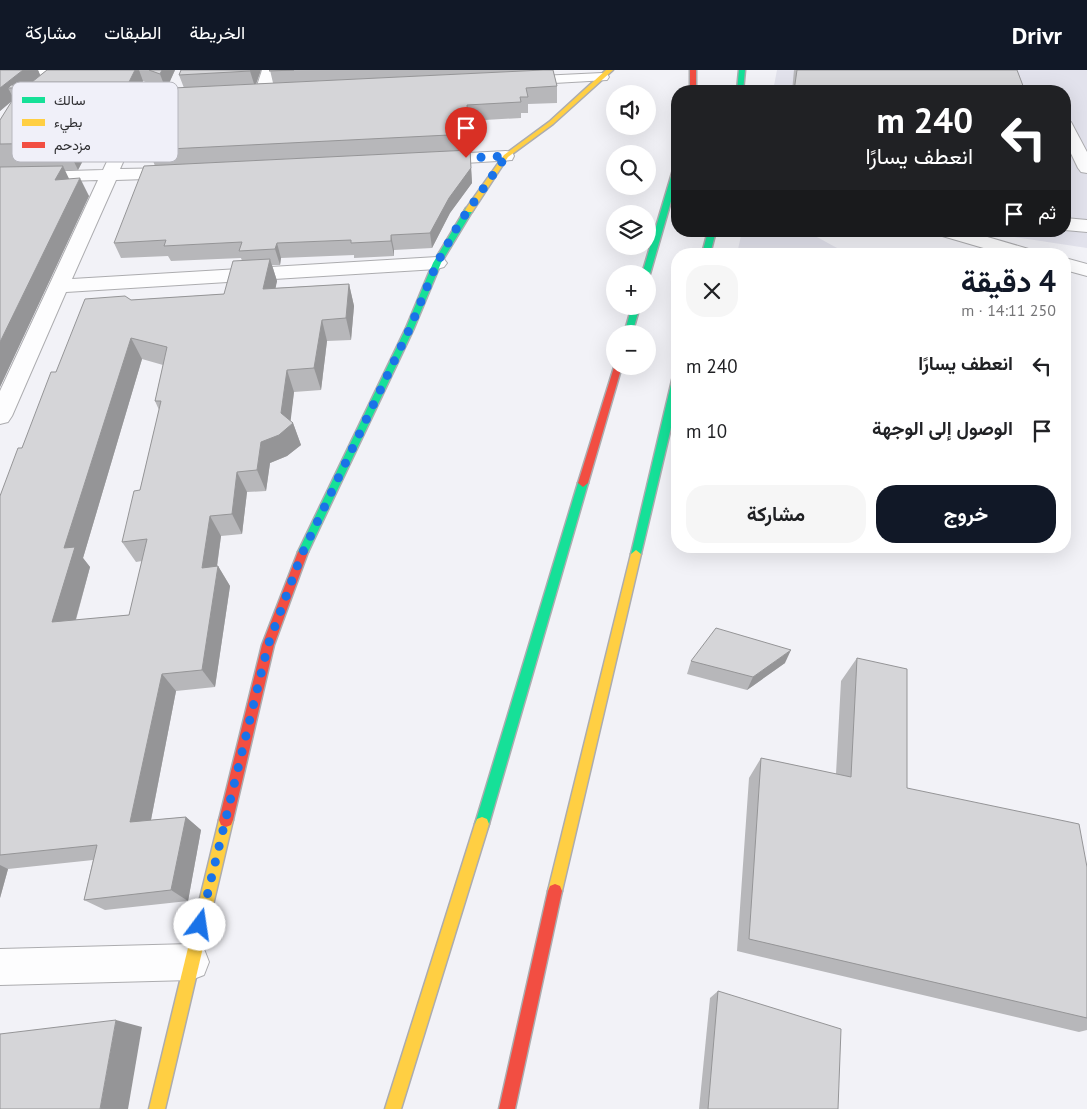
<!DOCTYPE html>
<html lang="ar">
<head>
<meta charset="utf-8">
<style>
  body { margin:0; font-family:"PT Sans",Vazirmatn,sans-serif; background:#f6f6f6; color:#202124; direction:rtl; height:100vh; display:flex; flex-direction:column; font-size:19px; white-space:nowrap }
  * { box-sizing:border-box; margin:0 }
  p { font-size:16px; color:#757577 }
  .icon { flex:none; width:28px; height:28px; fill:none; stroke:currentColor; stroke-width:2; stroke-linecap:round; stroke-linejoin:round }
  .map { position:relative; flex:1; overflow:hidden; direction:ltr }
  .panel { position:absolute; left:671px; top:178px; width:400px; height:305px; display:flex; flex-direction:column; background:#fff; border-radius:20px; box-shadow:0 5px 20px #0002; direction:rtl }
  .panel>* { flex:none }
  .guide { position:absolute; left:671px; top:15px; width:400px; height:152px; border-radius:20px; box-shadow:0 5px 20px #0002; direction:rtl; background:#202124; color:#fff; overflow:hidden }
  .controls { position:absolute; left:606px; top:15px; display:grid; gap:10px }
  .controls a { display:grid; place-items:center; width:50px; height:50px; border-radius:50%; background:#fff; box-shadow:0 5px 20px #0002; font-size:25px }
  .pin { position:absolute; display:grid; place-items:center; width:42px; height:42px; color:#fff; margin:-51px -21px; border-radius:50% 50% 50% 0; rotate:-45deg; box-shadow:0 0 5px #0007 }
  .pin .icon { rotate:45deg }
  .me { position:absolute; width:55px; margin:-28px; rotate:14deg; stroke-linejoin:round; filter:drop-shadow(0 0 4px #0008) }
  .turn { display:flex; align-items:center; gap:18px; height:105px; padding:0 15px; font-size:22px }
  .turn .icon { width:65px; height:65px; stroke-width:2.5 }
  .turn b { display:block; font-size:35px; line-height:42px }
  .then { display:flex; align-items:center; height:48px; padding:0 15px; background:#0003; gap:10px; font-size:19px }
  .round { display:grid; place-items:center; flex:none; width:52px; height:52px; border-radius:20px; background:#f6f6f6 }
  .head { display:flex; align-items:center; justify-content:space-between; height:85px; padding:0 15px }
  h1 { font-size:30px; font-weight:700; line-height:38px; color:#111827 }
  .action { display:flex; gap:10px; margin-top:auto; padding:10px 15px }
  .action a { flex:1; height:58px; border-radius:20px; background:#111827; color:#fff; font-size:20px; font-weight:700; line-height:58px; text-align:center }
  .action a+a { background:#f6f6f6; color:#202124 }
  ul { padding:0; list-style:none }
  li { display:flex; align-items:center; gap:15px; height:65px; padding:0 15px }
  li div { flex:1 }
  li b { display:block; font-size:19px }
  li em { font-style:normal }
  header { display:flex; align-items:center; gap:30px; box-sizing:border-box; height:70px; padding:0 25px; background:#111827; color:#fff }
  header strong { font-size:24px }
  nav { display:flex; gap:28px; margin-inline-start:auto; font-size:18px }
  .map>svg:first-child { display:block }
</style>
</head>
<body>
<header>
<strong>Drivr</strong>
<nav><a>الخريطة</a><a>الطبقات</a><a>مشاركة</a></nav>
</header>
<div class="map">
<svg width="1087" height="1039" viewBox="0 0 1087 1039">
  <rect width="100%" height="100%" fill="#f2f2f7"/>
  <g fill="#e2e2ec">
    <path d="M 777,0 L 1087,0 L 1087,178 L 974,161 L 1065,161 L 1065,21 L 773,21 Z"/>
    <path d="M 742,161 L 806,161 L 848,184 L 737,184 Z"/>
  </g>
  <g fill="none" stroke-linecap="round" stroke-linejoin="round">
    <defs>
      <g id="street">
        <path d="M 0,0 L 62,0 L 60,3 L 55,4 L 0,8 Z"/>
        <path d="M 262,0 L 276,0 L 270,25 L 267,28 L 257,28 L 254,25 Z"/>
        <path d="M 602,3 L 607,4 L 609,7 L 607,10 L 519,15 L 514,14 L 512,11 L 514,8 L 519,7 Z"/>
        <path d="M 206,22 L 211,24 L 214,27 L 211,30 L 172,33 L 147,38 L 120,99 L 177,98 L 183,99 L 186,103 L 183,107 L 177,108 L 116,110 L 72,209 L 437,187 L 444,189 L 447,193 L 444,197 L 437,199 L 66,222 L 12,346 L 8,352 L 0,354 L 0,321 L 98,110 L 0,113 L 0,103 L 103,100 L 131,40 L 67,39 L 62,37 L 59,34 L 62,31 L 141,30 L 172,23 Z"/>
        <path d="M 1065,50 L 1071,52 L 1087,82 L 1087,103 L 1081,102 L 1078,98 L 1065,71 Z"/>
        <path d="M 506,81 L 512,82 L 514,86 L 512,90 L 432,95 L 426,94 L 424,90 L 426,86 L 432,85 Z"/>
        <path d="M 1065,148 L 1087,150 L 1087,162 L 1065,160 Z"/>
        <path d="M 937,161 L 967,161 L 1032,180 L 1034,184 L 1004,184 L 939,165 Z"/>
        <path d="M 1065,188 L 1087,194 L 1087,206 L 1065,200 Z"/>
        <path d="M 191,874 L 204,879 L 209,892 L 204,905 L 191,910 L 0,915 L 0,879 Z"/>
      </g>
      <g id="fast">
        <path d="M 739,0 L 745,0 L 743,21 L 737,21 Z"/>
        <path d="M 678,91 L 678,107 L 650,204 L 648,206 L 648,204 L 642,204 L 675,93 Z"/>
        <path d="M 466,138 L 473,140 L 441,193 L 414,258 L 308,482 L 303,486 L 299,485 L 298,482 L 406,258 L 433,193 Z"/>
        <path d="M 708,161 L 716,161 L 710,184 L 702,184 Z"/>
        <path d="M 632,236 L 640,236 L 632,264 L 624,264 Z"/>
        <path d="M 678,303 L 678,328 L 641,484 L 636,488 L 631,484 L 673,306 Z"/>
        <path d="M 583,409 L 588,413 L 489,754 L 487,759 L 482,761 L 477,759 L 475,754 L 578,413 Z"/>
      </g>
      <g id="slow">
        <path d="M 606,0 L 613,0 L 553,54 L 508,87 L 472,142 L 466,142 L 465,140 L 504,85 L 549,52 Z"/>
        <path d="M 636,480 L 641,484 L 562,821 L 560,826 L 555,828 L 550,826 L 548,821 L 631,484 Z"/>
        <path d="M 226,743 L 231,745 L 233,750 L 165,1039 L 149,1039 L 219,750 L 221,745 Z"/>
        <path d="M 482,747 L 487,749 L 489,754 L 401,1039 L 385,1039 L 475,754 L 477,749 Z"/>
      </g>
      <g id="jam">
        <rect x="690" y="0" width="6" height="21"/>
        <path d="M 615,294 L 615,296 L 622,296 L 588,413 L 583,417 L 578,413 Z"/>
        <path d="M 303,478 L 308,482 L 274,575 L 233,750 L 231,755 L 226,757 L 221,755 L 219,750 L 262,575 L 298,482 Z"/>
        <path d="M 555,814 L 560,816 L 562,821 L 515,1039 L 499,1039 L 548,821 L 550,816 Z"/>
      </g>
    </defs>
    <use href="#street" stroke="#acacaf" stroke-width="2"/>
    <use href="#fast" stroke="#acacaf" stroke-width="3"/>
    <use href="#slow" stroke="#acacaf" stroke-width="3"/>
    <use href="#jam" stroke="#acacaf" stroke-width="3"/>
    <use href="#street" fill="#fdfdfe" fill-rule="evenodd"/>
    <use href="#fast" fill="#16e098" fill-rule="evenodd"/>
    <use href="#slow" fill="#ffcf43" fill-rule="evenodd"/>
    <use href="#jam" fill="#f24e42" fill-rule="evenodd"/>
  </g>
  <g fill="#b7b7ba" fill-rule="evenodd">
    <path d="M 0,0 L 38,0 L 40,5 L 47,0 L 175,0 L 166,20 L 143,11 L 136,28 L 102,28 L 108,42 L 78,100 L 64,100 L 69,109 L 89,126 L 0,317 L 0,50 L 12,31 L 0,41 Z"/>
    <path d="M 181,0 L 261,0 L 256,14 L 273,13 L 270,0 L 553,0 L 557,16 L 557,33 L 528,34 L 528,43 L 521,43 L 521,48 L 468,51 L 472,113 L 450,143 L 432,178 L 394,180 L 394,186 L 354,188 L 354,185 L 281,188 L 280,195 L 272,195 L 277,211 L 275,218 L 349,214 L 354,236 L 351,270 L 327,271 L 321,320 L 294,322 L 290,351 L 293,353 L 301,375 L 287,386 L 270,393 L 266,421 L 247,422 L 242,464 L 221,466 L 217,497 L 218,496 L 230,516 L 215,617 L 176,621 L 151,750 L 186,747 L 201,760 L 188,831 L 105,840 L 84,830 L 93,790 L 8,799 L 0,828 L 0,426 L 56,302 L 131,230 L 224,224 L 242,191 L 241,188 L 171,191 L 168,186 L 121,188 L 114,173 L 155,96 L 149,80 L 184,18 L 179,5 ZM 142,289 L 163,295 L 155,331 L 159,340 L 140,420 L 122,472 L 136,492 L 142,491 L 129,545 L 76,550 L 90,497 L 83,488 Z"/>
    <path d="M 794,0 L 1017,0 L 1025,21 L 792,21 Z"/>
    <path d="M 857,588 L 907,718 L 1087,797 L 1087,960 L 1079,962 L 737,881 L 749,708 L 761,688 L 836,704 L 841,611 Z"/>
    <path d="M 691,591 L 785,593 L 747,620 L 687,604 Z"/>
    <path d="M 718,921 L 838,1039 L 699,1039 L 710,928 Z"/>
  </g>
  <g fill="#959597">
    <path d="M 23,0 L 38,0 L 41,7 L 32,12 L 33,14 L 22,23 L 20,18 L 8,18 L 14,29 L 0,41 L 0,18 Z"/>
    <path d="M 135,0 L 139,0 L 143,11 L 136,28 L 129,12 Z"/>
    <path d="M 162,0 L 175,0 L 166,20 L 160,4 Z"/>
    <path d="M 251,0 L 261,0 L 255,17 L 250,1 Z"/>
    <path d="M 97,15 L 108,42 L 78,100 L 65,73 Z"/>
    <path d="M 470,80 L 472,113 L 450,143 L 432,178 L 430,163 Z"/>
    <path d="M 63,96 L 71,113 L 55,110 Z"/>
    <path d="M 80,108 L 89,126 L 0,317 L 0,272 Z"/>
    <path d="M 391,165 L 394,180 L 394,186 L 391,171 Z"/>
    <path d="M 277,173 L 281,188 L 280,195 L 275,179 Z"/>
    <path d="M 270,189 L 277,211 L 271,241 L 263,219 Z"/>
    <path d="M 349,214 L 354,236 L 351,270 L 346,248 Z"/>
    <path d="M 322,250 L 327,271 L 321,320 L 314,298 Z"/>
    <path d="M 131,268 L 142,289 L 83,488 L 90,497 L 70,570 L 52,552 L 64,478 Z"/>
    <path d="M 287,300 L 294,322 L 290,356 L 293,353 L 301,375 L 287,386 L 270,393 L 266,421 L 257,400 L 261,372 L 281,343 Z"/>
    <path d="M 237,402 L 247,422 L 242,464 L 232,444 Z"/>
    <path d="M 210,446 L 221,466 L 214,517 L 202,498 Z"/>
    <path d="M 218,496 L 230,516 L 215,617 L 202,600 Z"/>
    <path d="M 791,580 L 785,593 L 747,620 L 753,607 Z"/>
    <path d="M 162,604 L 176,621 L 148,765 L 130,752 Z"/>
    <path d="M 186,747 L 201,760 L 188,831 L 171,820 Z"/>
    <path d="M 0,795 L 8,799 L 0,828 Z"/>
    <path d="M 116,950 L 142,957 L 128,1039 L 100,1039 Z"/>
  </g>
  <g fill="#d5d5d8" stroke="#959597" fill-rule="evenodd">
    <path d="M 0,0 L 23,0 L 0,18 Z"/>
    <path d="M 47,0 L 135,0 L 129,12 L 32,12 Z"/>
    <path d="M 149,0 L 162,0 L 160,4 Z"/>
    <path d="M 181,0 L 251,0 L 250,1 L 179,5 Z"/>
    <path d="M 270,0 L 294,0 L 269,1 Z"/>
    <path d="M 543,0 L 553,0 L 557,16 L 526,18 L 528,27 L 520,27 L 521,32 L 467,35 L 469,64 L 149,80 L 173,18 Z"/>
    <path d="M 797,0 L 1017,0 L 1025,21 L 794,21 Z"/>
    <path d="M 11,15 L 97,15 L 65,73 L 0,74 L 0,50 L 20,18 L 8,18 Z"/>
    <path d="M 470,80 L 471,98 L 449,128 L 430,163 L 391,165 L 391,171 L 351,173 L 351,170 L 277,173 L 275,179 L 239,181 L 242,172 L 164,176 L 166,170 L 114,173 L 144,96 Z"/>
    <path d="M 63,96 L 55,110 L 80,108 L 0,272 L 0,97 Z"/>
    <path d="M 270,189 L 263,219 L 349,214 L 346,248 L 322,250 L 314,298 L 287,300 L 281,343 L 293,353 L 279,365 L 261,372 L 257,400 L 237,402 L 232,444 L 210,446 L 202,498 L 218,496 L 202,600 L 162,604 L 130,752 L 186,747 L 171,820 L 84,830 L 97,775 L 0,785 L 0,426 L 18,378 L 22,378 L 51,302 L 56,302 L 85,229 L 125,226 L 131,230 L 224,224 L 233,191 ZM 131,268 L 167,277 L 155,331 L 161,331 L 140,420 L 134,421 L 122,472 L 147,469 L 129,545 L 52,552 L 75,477 L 64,478 Z"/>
    <path d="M 716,558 L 791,580 L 753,607 L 691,591 Z"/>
    <path d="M 857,588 L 907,599 L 907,718 L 1079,754 L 1087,797 L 1087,948 L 749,869 L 761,688 L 851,707 Z"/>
    <path d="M 718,921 L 841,959 L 838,1039 L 708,1039 Z"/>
    <path d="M 116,950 L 100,1039 L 0,1039 L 0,964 Z"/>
  </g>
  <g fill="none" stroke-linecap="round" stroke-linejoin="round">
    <path stroke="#1a73e8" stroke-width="9" stroke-dasharray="0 16.2" d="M 200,855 L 268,575 L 301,486 L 410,258 L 437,193 L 460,152 L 506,86 L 466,88"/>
  </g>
  <rect x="12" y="12" width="166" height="80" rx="8" fill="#f0f0f9" stroke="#b6b6bd" stroke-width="1"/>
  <rect x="22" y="27" width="23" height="6" fill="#16e098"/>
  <rect x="22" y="49" width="23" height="7" fill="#ffcf43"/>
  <rect x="22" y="72" width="23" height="6" fill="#f24e42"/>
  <g font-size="14" fill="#2e2e31">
    <text x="54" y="35">سالك</text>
    <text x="54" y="57">بطيء</text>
    <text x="54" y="80">مزدحم</text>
  </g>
</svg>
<div class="controls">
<a><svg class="icon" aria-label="sound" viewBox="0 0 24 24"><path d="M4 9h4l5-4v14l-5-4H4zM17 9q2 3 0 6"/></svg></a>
<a><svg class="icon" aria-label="search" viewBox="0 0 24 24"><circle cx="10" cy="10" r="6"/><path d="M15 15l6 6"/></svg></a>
<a><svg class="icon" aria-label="layers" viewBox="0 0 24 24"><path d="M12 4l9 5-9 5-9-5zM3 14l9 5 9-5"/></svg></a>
<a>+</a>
<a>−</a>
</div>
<div class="pin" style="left:466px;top:88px;background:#d93025"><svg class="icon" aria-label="arrive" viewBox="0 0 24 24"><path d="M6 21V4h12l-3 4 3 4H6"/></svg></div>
<svg class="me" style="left:200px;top:855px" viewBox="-20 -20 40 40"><circle r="19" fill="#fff"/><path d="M0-13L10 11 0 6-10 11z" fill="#1a73e8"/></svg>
<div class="guide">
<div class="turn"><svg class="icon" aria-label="left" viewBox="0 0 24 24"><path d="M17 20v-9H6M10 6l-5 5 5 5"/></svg><div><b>240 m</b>انعطف يسارًا</div></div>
<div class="then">ثم<svg class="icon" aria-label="arrive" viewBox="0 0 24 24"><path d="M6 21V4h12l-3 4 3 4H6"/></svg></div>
</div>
<section class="panel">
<div class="head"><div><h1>4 دقيقة</h1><p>250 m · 14:11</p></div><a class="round"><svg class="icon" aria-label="close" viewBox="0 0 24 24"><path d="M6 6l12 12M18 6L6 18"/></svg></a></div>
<ul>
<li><svg class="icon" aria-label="left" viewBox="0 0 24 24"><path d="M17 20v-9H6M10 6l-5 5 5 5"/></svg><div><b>انعطف يسارًا</b></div><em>240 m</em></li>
<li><svg class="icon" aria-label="arrive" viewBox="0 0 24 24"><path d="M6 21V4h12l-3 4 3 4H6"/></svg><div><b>الوصول إلى الوجهة</b></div><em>10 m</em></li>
</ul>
<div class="action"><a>خروج</a><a>مشاركة</a></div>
</section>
</div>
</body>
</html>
